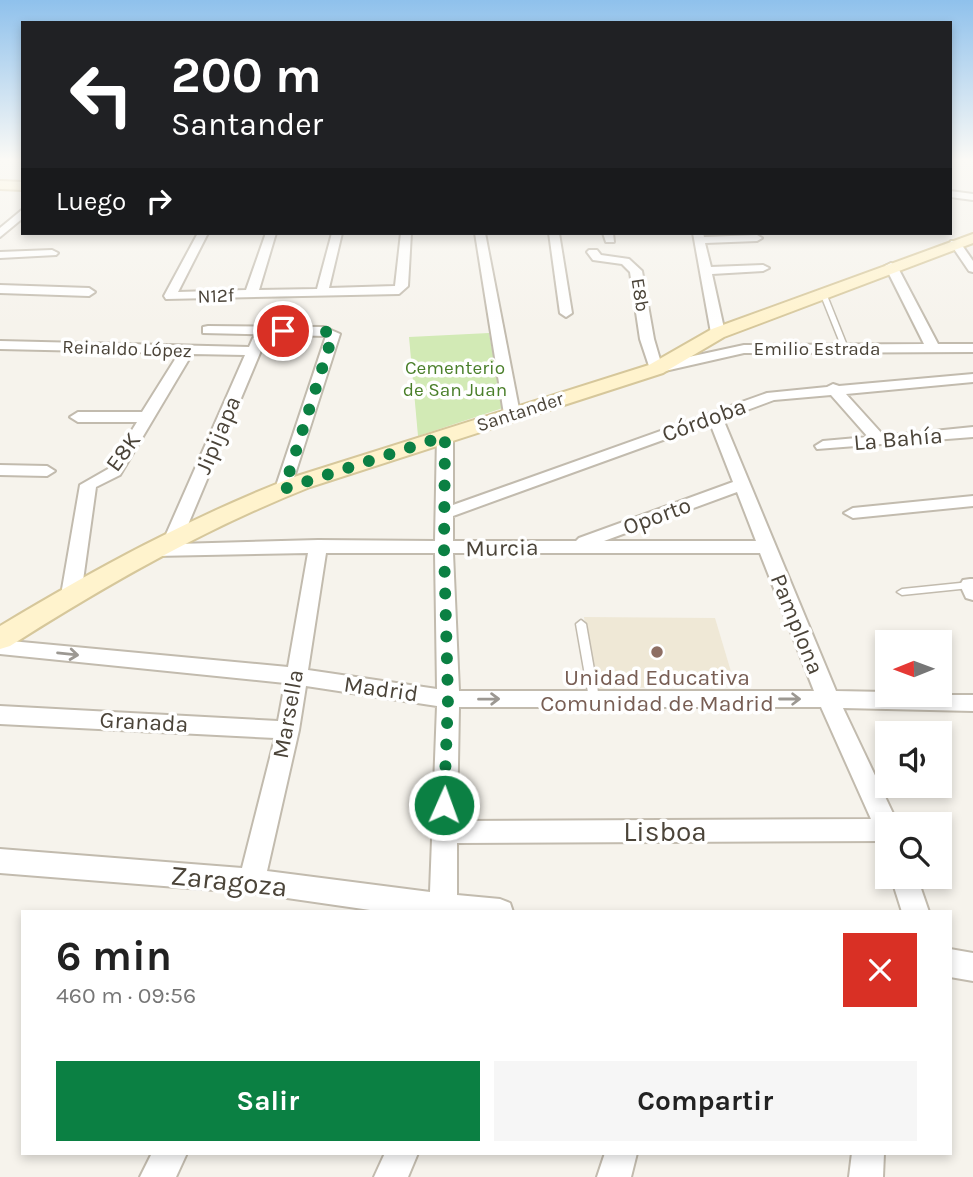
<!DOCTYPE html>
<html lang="es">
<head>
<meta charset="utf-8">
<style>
  body { margin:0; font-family:Karla,sans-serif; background:#f6f6f6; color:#222; height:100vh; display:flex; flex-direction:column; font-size:26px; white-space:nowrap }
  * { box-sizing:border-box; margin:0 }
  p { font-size:23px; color:#767676 }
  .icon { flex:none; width:38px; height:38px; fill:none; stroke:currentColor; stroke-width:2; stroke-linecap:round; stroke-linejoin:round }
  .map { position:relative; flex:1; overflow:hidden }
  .details { position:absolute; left:21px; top:910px; width:931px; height:245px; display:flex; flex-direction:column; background:#fff; border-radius:0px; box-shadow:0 4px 10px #0003 }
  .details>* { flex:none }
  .guide { position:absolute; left:21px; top:21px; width:931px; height:214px; border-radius:0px; box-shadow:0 4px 10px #0003; background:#202124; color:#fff; overflow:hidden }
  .needle { width:46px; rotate:269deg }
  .buttons { position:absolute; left:875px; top:630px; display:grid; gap:14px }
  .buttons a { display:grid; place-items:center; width:77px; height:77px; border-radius:0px; background:#fff; box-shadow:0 4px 10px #0003; font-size:35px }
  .pin { position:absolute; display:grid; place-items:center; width:60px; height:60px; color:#fff; margin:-30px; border:4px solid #fff; border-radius:50%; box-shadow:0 2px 7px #0007 }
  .me { position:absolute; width:77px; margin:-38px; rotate:2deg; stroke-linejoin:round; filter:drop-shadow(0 0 5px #0008) }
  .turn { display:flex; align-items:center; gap:24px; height:147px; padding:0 35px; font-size:32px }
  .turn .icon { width:91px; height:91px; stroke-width:2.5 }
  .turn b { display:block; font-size:49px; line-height:60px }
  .then { display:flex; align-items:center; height:66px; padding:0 35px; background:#0003; gap:14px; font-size:26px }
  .round { display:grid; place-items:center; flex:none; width:74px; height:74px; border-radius:0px; background:#f6f6f6 }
  .head { display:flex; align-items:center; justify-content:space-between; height:119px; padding:0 35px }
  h1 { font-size:42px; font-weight:700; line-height:52px }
  .primary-button { display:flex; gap:14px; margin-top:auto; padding:14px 35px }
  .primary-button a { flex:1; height:80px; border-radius:0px; background:#0b8043; color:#fff; font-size:28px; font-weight:700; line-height:80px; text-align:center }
  .primary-button a+a { background:#f6f6f6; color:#222 }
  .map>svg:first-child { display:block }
</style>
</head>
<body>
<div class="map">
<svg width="973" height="1177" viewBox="0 0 973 1177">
  <rect width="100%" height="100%" fill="#f6f3ec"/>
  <path fill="#efe8d6" d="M 584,617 L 715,618 L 735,685 L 595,689 Z"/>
  <path fill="#d2eab5" d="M 489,333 L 503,408 L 418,436 L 409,337 Z"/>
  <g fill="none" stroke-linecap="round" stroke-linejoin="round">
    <defs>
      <g id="lane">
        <path d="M 823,291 L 826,293 L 848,348 L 847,349 L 842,348 L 820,293 Z"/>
        <path d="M 970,582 L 973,583 L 973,587 L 970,588 L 902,595 L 897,592 L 902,589 Z"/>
        <path d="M 581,620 L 586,624 L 599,698 L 598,701 L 594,702 L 590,701 L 589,698 L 576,624 Z"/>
      </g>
      <g id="street">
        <path d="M 950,191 L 973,194 L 973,200 L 950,197 Z"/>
        <path d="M 23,209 L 23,218 L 0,237 L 0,228 Z"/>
        <path d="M 198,233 L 208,233 L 178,292 L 246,290 L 266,233 L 276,233 L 259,290 L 317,289 L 332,233 L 342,233 L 329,288 L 395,286 L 401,233 L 411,233 L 408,286 L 399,294 L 166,299 L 164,296 Z"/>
        <path d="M 475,233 L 485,233 L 520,414 L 512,419 L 504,414 Z"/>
        <path d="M 549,233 L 559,233 L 572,313 L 566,317 L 560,313 Z"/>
        <path d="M 603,233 L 613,233 L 614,242 L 606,242 Z"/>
        <path d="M 693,233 L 703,233 L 704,237 L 757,235 L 762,238 L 757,241 L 705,243 L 711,267 L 763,265 L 769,268 L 763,271 L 712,274 L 725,333 L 723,336 L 713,336 L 711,333 Z"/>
        <path d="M 951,241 L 959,241 L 973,261 L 973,272 L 969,271 L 950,243 Z"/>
        <path d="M 52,250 L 58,253 L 56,255 L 0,258 L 0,252 Z"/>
        <path d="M 589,250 L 597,250 L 601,255 L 629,259 L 642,271 L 654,339 L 661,363 L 744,345 L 924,344 L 885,266 L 891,263 L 897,266 L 938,344 L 973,344 L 973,352 L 744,353 L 656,373 L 651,372 L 640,339 L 630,272 L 622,264 L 593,260 L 587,252 Z"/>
        <path d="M 0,285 L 89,288 L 95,292 L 89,296 L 0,293 Z"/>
        <path d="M 208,326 L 324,327 L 340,334 L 289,493 L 283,494 L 275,489 L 326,336 L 203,333 L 203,327 Z"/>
        <path d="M 258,337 L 265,341 L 182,539 L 177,544 L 318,540 L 435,541 L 437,436 L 445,431 L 453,436 L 453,505 L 767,393 L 827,387 L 833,384 L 839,386 L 973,374 L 973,382 L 846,394 L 884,436 L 973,427 L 973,437 L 817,449 L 815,446 L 823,441 L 868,437 L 831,395 L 774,400 L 723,419 L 836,691 L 887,692 L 887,695 L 973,695 L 973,711 L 843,708 L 898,824 L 887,824 L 887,841 L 457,843 L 457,895 L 500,899 L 510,903 L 513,912 L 384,912 L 252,893 L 0,873 L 0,849 L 242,868 L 275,738 L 0,724 L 0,706 L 278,721 L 285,683 L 0,654 L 0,640 L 288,667 L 308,553 L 155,556 L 146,550 L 155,544 L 170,544 L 164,539 L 245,355 L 192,354 L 120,475 L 96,487 L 81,595 L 78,600 L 64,600 L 61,595 L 80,485 L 108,469 L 137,422 L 78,422 L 70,417 L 78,412 L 142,412 L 179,353 L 0,349 L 0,341 L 249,347 L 253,338 ZM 710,423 L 733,482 L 579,538 L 576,541 L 453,541 L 453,516 ZM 737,492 L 756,541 L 604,541 ZM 326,553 L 435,553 L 437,689 L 308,670 ZM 453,553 L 760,553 L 814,691 L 459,691 ZM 306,686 L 437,706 L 430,892 L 267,871 L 299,730 ZM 459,707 L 821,707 L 871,819 L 457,821 Z"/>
        <path d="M 0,465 L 47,466 L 55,471 L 47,476 L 0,475 Z"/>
        <path d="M 973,496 L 973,506 L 853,518 L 844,513 L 853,508 Z"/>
        <path d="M 970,579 L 973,579 L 973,600 L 966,598 L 960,585 L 963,580 Z"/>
        <path d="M 891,877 L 917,877 L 929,912 L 902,912 Z"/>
        <path d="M 950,949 L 973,953 L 973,981 L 950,977 Z"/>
        <path d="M 152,1153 L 187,1153 L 176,1177 L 140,1177 Z"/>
        <path d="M 385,1153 L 418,1153 L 408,1177 L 374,1177 Z"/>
        <path d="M 605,1153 L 637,1153 L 631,1177 L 597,1177 Z"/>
        <path d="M 852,1153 L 884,1153 L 883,1177 L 849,1177 Z"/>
      </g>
      <g id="secondary">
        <path d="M 0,181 L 23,182 L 23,190 L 0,189 Z"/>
        <path d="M 973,234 L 973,243 L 724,337 L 663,373 L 310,487 C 204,529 106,585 10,646 L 0,649 L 0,626 C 95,569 191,517 294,477 L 649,365 L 712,329 Z"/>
      </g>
    </defs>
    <use href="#lane" stroke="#c2bbae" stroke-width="3"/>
    <use href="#street" stroke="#c2bbae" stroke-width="4"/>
    <use href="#secondary" stroke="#d6c79b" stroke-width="4"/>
    <use href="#lane" fill="#fff" fill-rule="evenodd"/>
    <use href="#street" fill="#fff" fill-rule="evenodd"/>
    <use href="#secondary" fill="#fff3cd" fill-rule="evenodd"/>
  </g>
  <defs><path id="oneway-shaft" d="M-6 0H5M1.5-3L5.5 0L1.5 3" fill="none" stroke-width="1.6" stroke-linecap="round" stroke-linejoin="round" transform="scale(1.75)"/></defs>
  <g stroke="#9c9892">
    <use href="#oneway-shaft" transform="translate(68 654) rotate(6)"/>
    <use href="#oneway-shaft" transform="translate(489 699) rotate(-1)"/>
    <use href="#oneway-shaft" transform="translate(790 699)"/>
  </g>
  <linearGradient id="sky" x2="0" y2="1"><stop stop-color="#8fc1ec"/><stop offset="0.49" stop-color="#fbfaf6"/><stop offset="1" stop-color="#fbfaf6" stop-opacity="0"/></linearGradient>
  <rect width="973" height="326" fill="url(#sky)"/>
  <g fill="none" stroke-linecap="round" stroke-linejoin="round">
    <path stroke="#0b8043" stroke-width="12" stroke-dasharray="0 21.6" d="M 283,331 L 324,331 L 333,334 L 284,489 L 445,436 L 444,549 L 448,699 L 444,805"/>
  </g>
  <circle fill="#8d6e63" stroke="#fff" stroke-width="2.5" cx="657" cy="652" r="7"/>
  <g text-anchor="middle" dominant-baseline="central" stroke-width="7" stroke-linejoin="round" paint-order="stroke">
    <g font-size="19" fill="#4b4439" stroke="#fff">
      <text transform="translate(640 295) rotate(81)">E8b</text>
      <text transform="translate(216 296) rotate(-2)">N12f</text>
      <text transform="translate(127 349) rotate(2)">Reinaldo López</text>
      <text x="817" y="349">Emilio Estrada</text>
      <text transform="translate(520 412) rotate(-18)">Santander</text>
    </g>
    <g font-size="19" fill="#4a7f2a" stroke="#fff">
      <text x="455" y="368">Cementerio<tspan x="455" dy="22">de San Juan</tspan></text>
    </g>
    <g font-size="23" fill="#4b4439" stroke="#fff">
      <text transform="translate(704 420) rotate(-20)">Córdoba</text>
      <text transform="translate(218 435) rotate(-67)">Jipijapa</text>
      <text transform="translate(898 439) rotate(-5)">La Bahía</text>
      <text transform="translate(123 452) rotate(-54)">E8K</text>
      <text transform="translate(657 516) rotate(-20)">Oporto</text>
      <text transform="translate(502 548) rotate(-1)">Murcia</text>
      <text transform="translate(797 624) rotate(68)">Pamplona</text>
      <text transform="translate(381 689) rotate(8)">Madrid</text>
      <text transform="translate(288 714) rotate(-80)">Marsella</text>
      <text transform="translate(144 722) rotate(3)">Granada</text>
    </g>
    <g font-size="23" fill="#785e54" stroke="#fff">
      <text x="657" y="677">Unidad Educativa<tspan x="657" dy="26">Comunidad de Madrid</tspan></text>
    </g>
    <g font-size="28" fill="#4b4439" stroke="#fff">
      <text x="665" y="831">Lisboa</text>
      <text transform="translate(229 881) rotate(6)">Zaragoza</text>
    </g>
  </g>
</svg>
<div class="buttons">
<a><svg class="needle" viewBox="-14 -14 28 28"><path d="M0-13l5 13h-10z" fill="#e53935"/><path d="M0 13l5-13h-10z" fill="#767676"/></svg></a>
<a><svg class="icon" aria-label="sound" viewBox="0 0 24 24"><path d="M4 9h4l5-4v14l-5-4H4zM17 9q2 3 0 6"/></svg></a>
<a><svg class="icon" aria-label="search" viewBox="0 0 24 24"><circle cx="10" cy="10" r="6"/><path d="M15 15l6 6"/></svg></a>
</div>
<div class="pin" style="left:283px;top:331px;background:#d93025"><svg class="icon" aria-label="arrive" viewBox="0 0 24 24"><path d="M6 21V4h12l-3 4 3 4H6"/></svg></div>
<svg class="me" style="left:444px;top:805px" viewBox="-20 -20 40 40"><circle r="17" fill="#0b8043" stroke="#fff" stroke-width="3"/><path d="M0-11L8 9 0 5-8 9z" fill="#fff"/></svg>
<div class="guide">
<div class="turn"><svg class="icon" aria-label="left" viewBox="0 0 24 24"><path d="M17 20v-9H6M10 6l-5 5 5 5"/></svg><div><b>200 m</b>Santander</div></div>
<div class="then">Luego<svg class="icon" aria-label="right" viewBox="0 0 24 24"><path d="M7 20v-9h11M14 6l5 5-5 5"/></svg></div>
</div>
<section class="details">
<div class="head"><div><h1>6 min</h1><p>460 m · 09:56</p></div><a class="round" style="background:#d93025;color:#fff"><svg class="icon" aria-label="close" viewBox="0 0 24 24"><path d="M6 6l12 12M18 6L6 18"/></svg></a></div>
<div class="primary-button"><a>Salir</a><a>Compartir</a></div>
</section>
</div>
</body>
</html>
